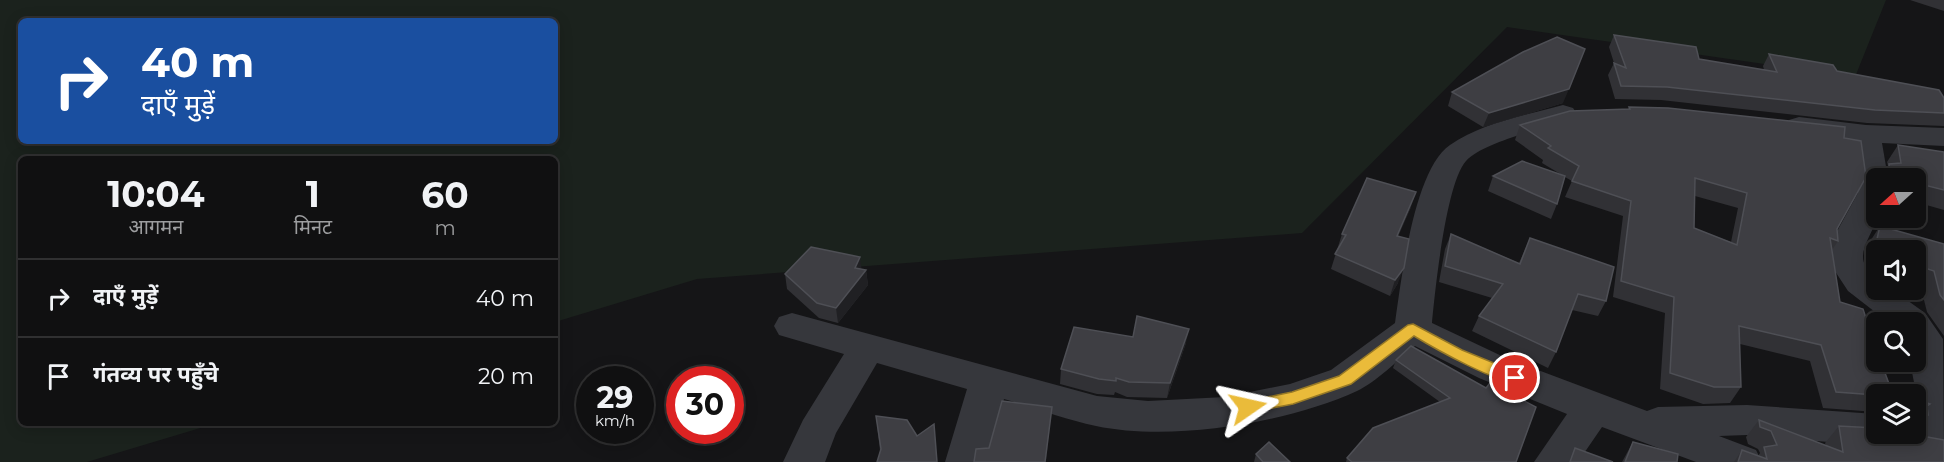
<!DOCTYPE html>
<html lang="hi">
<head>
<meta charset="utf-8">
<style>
  body { margin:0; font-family:Montserrat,"Noto Sans Devanagari",sans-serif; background:#1e1e1f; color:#f1f3f6; height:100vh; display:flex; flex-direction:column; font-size:22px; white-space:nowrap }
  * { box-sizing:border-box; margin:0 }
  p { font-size:20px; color:#9c9d9f }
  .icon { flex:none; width:33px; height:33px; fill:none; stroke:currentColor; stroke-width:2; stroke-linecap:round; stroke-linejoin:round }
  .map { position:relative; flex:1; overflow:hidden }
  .drawer { position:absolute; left:18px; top:156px; width:540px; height:270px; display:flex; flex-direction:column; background:#101011; border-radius:9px; box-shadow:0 3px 15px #0003,0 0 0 2px #303031 }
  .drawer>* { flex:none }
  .banner { position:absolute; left:18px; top:18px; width:540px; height:126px; border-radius:9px; box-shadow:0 3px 15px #0003,0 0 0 2px #303031; background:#1a4fa0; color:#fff; overflow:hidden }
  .needle { width:39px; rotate:249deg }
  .buttons { position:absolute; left:1866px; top:168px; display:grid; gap:12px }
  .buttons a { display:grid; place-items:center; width:60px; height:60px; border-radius:9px; background:#101011; box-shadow:0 3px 15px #0003,0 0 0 2px #303031; font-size:30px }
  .speed { position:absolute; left:576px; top:366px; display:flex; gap:12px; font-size:30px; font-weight:700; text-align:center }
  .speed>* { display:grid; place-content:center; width:78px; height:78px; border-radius:50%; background:#101011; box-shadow:0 3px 15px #0003,0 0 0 2px #303031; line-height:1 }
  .speed small { font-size:15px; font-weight:400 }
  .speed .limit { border:9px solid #d22; background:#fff; color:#111 }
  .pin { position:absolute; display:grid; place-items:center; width:51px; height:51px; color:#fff; margin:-26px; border:3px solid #fff; border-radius:50%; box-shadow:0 2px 6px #0007 }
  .me { position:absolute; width:66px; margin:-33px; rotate:79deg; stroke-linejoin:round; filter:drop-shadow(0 0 4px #0008) }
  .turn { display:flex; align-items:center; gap:21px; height:126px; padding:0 24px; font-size:27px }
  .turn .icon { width:78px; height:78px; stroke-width:2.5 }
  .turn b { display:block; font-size:42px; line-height:51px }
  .eta { display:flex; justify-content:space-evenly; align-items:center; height:102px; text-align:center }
  .eta b { font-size:36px; font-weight:700; line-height:42px }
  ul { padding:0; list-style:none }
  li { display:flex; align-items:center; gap:18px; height:78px; padding:0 24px; border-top:2px solid #303031 }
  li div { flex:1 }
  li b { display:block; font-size:22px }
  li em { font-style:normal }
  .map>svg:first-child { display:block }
</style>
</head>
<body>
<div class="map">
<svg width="1944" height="462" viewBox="0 0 1944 462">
  <rect width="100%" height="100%" fill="#151517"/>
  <path fill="#1b221d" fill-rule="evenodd" d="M 0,0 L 1886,0 L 1855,77 L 1507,27 L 1302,233 L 697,279 L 555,322 L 555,159 L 21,159 L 21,423 L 217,423 L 87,462 L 0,462 ZM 21,21 L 555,21 L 555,141 L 21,141 Z"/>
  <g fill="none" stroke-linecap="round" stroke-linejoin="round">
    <g fill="#36373c" fill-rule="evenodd">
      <path d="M 1563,105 L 1573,108 L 1577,114 L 1573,120 C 1546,128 1485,141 1466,161 C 1446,183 1435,291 1432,323 L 1506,358 L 1647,411 L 1658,407 L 1747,405 L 1876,414 L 1876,434 L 1894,434 L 1890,441 L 1876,446 L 1747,435 L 1719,436 L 1756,450 L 1762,462 L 1696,462 L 1602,427 L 1578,462 L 1534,462 L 1567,414 L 1479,378 L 1415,346 C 1398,360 1376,382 1357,391 C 1287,423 1172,442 1096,426 C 1065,419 1034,408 1004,399 L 987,462 L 945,462 L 967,389 L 877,363 L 836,433 L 825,462 L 783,462 L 803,420 L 844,354 L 779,335 L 774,326 L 779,317 L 792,313 L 1097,396 L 1148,401 L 1225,397 L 1290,384 L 1331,370 L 1395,323 C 1401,281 1414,169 1450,145 C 1481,123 1526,115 1563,105 Z"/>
      <path d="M 1799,117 L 1866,125 L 1944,128 L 1944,146 L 1882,143 L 1888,178 L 1876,178 C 1876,191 1879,210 1876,220 C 1870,241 1850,258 1876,278 L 1876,290 L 1893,290 L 1925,313 L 1943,339 L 1944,449 L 1930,444 L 1924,433 L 1910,362 L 1916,362 L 1916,322 L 1888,322 L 1848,291 L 1831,265 L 1829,246 L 1858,193 L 1852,141 L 1789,132 L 1785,126 L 1789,120 Z"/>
    </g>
  </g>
  <g fill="#313135" fill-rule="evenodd">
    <path d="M 1910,0 L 1944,0 L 1944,11 Z"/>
    <path d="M 1614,35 L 1699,59 L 1764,70 L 1763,66 L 1769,54 L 1944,98 L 1944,126 L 1867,123 L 1661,100 L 1615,99 L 1608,75 L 1614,63 L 1609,47 Z"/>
    <path d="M 1452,92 L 1563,103 L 1483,127 L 1448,106 Z"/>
    <path d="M 1629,107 L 1837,229 L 1838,241 L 1832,250 L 1840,302 L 1876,394 L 1876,412 L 1823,408 L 1810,361 L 1740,344 L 1741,387 L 1730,403 L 1703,404 L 1660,389 L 1665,313 L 1613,297 L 1623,216 L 1565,197 L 1572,181 L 1565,177 L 1557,204 L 1551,219 L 1488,191 L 1493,176 L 1562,175 L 1542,163 L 1543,160 L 1515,140 L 1520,125 L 1628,109 ZM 1695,196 L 1738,208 L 1731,242 L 1694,228 Z"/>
    <path d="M 1898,145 L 1944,152 L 1944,210 L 1916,202 L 1916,178 L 1879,178 L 1888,166 L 1887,162 Z"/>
    <path d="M 1411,207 L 1398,236 L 1398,283 L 1390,296 L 1331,269 L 1342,234 Z"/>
    <path d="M 1880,226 L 1944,244 L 1944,336 L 1927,312 L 1921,288 L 1916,286 L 1916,250 L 1876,250 L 1876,273 L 1873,272 L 1865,256 L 1869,243 Z"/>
    <path d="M 1451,234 L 1519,263 L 1530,238 L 1606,301 L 1598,316 L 1572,310 L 1556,352 L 1548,368 L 1472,331 L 1479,316 L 1492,298 L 1439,282 L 1445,249 Z"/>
    <path d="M 861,269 L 866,270 L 868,285 L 838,323 L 819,318 L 787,289 L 785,274 Z"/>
    <path d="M 1133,337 L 1186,343 L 1167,398 L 1127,397 L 1115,392 L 1114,395 L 1097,394 L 1060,384 L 1061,369 Z"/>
    <path d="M 1411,346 L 1516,462 L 1346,462 L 1347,458 L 1440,402 L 1393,368 L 1396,360 Z"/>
    <path d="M 1916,399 L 1930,404 L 1927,406 L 1928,415 L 1916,430 Z"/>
    <path d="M 876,416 L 917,436 L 880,451 Z"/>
    <path d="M 1759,420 L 1826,446 L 1825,443 L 1839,426 L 1944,462 L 1734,462 L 1742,450 L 1758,456 L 1760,453 L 1758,449 L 1748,444 L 1746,437 Z"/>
    <path d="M 1633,442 L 1677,462 L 1622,462 Z"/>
    <path d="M 1256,454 L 1290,462 L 1254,462 Z"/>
  </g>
  <g fill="#202023">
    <path d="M 1569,89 L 1563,103 L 1483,127 L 1489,113 Z"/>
    <path d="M 1416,192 L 1411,207 L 1392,251 L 1397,236 Z"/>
    <path d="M 860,257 L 862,272 L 866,270 L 868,285 L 838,323 L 836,308 Z"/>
    <path d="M 1404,268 L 1398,283 L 1390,296 L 1395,280 Z"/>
    <path d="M 1189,329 L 1186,343 L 1167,398 L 1170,383 Z"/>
    <path d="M 1052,407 L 1046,462 L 1045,462 Z"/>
  </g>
  <g fill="#3e3e43" stroke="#4e4f55" stroke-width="1.5" fill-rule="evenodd">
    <path d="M 1614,35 L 1696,47 L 1699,59 L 1777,72 L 1769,54 L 1833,65 L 1837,71 L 1939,90 L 1944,98 L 1944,113 L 1875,110 L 1667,87 L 1621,86 L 1614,63 L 1626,68 Z"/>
    <path d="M 1557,37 L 1585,49 L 1569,89 L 1489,113 L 1452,92 L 1523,52 Z"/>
    <path d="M 1629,107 L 1668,108 L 1845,127 L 1844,138 L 1861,141 L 1866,177 L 1837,229 L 1838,241 L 1830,238 L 1840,302 L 1863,309 L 1876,348 L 1876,362 L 1881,362 L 1892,392 L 1900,394 L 1876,395 L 1836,392 L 1821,345 L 1739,326 L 1741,387 L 1714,387 L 1670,373 L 1674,297 L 1621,281 L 1631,201 L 1572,181 L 1579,166 L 1548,148 L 1551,146 L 1520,125 L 1570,111 L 1630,109 ZM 1695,178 L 1747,193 L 1737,245 L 1694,228 Z"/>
    <path d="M 1898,145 L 1944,152 L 1944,190 L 1916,183 L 1916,178 L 1900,178 L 1890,176 L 1889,164 L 1901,163 Z"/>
    <path d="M 1522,161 L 1565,176 L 1557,204 L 1493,176 Z"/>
    <path d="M 1367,178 L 1416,192 L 1397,236 L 1409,239 L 1404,268 L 1395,280 L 1335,254 L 1346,235 L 1342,234 Z"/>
    <path d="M 1880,226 L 1944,244 L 1944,300 L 1940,295 L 1934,271 L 1916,265 L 1916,250 L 1883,250 L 1877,239 Z"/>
    <path d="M 1451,234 L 1520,264 L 1530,238 L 1614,267 L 1606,301 L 1578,294 L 1556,352 L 1479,316 L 1503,284 L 1445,266 Z"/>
    <path d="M 811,247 L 860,257 L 855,268 L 866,270 L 836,308 L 817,303 L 785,274 Z"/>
    <path d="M 1137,316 L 1189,329 L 1170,383 L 1129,382 L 1116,378 L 1116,381 L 1099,379 L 1061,369 L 1074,327 L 1133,337 Z"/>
    <path d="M 1411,346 L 1486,388 L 1490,383 L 1536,407 L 1516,462 L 1352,462 L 1347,458 L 1373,428 L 1450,398 L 1396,360 Z"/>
    <path d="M 1916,399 L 1930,404 L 1927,406 L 1928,415 L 1916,415 Z"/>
    <path d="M 1002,401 L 1052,407 L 1045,462 L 974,462 L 976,449 L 989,448 Z"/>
    <path d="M 876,416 L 907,420 L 917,436 L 934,424 L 937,462 L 877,462 L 881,449 Z"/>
    <path d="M 1759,420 L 1843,452 L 1839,426 L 1876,428 L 1876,434 L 1911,434 L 1944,440 L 1944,462 L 1738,462 L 1742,450 L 1767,459 L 1764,447 L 1777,445 L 1771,431 L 1760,427 Z"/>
    <path d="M 1269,442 L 1290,462 L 1263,462 L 1256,454 Z"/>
    <path d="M 1633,442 L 1678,454 L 1677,462 L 1625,462 Z"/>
    <path d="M 1575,448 L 1613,462 L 1570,462 Z"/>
  </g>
  <path fill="#eabb3a" stroke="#987a26" stroke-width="1.5" d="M 1413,324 L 1462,350 L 1521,374 L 1523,378 L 1521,382 C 1504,388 1432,347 1414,336 L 1351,384 L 1293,404 L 1248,413 L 1242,412 L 1240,407 L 1242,403 L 1248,401 L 1292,392 L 1339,376 L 1408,325 Z"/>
</svg>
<div class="buttons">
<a><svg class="needle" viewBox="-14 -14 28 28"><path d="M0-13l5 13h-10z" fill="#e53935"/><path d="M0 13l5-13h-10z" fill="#9c9d9f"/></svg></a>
<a><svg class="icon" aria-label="sound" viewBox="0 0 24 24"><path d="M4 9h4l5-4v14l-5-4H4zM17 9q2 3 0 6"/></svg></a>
<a><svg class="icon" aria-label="search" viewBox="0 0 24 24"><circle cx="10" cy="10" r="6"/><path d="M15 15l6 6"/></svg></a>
<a><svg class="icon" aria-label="layers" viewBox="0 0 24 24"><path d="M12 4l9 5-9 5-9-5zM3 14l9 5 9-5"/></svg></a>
</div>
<div class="speed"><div>29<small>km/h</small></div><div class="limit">30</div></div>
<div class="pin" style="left:1515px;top:378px;background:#d93025"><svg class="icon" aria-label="arrive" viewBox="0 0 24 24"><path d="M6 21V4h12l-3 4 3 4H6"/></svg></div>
<svg class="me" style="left:1248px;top:407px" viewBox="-20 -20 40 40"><path d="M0-17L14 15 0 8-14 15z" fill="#eabb3a" stroke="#fff" stroke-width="4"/></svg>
<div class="banner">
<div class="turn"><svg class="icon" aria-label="right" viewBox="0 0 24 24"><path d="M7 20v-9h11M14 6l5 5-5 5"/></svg><div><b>40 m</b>दाएँ मुड़ें</div></div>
</div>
<section class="drawer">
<div class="eta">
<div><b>10:04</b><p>आगमन</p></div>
<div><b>1</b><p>मिनट</p></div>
<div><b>60</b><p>m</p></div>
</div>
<ul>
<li><svg class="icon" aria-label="right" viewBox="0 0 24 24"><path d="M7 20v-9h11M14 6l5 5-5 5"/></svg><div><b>दाएँ मुड़ें</b></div><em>40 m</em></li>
<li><svg class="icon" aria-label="arrive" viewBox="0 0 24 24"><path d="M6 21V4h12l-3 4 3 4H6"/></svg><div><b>गंतव्य पर पहुँचे</b></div><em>20 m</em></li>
</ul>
</section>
</div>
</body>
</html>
